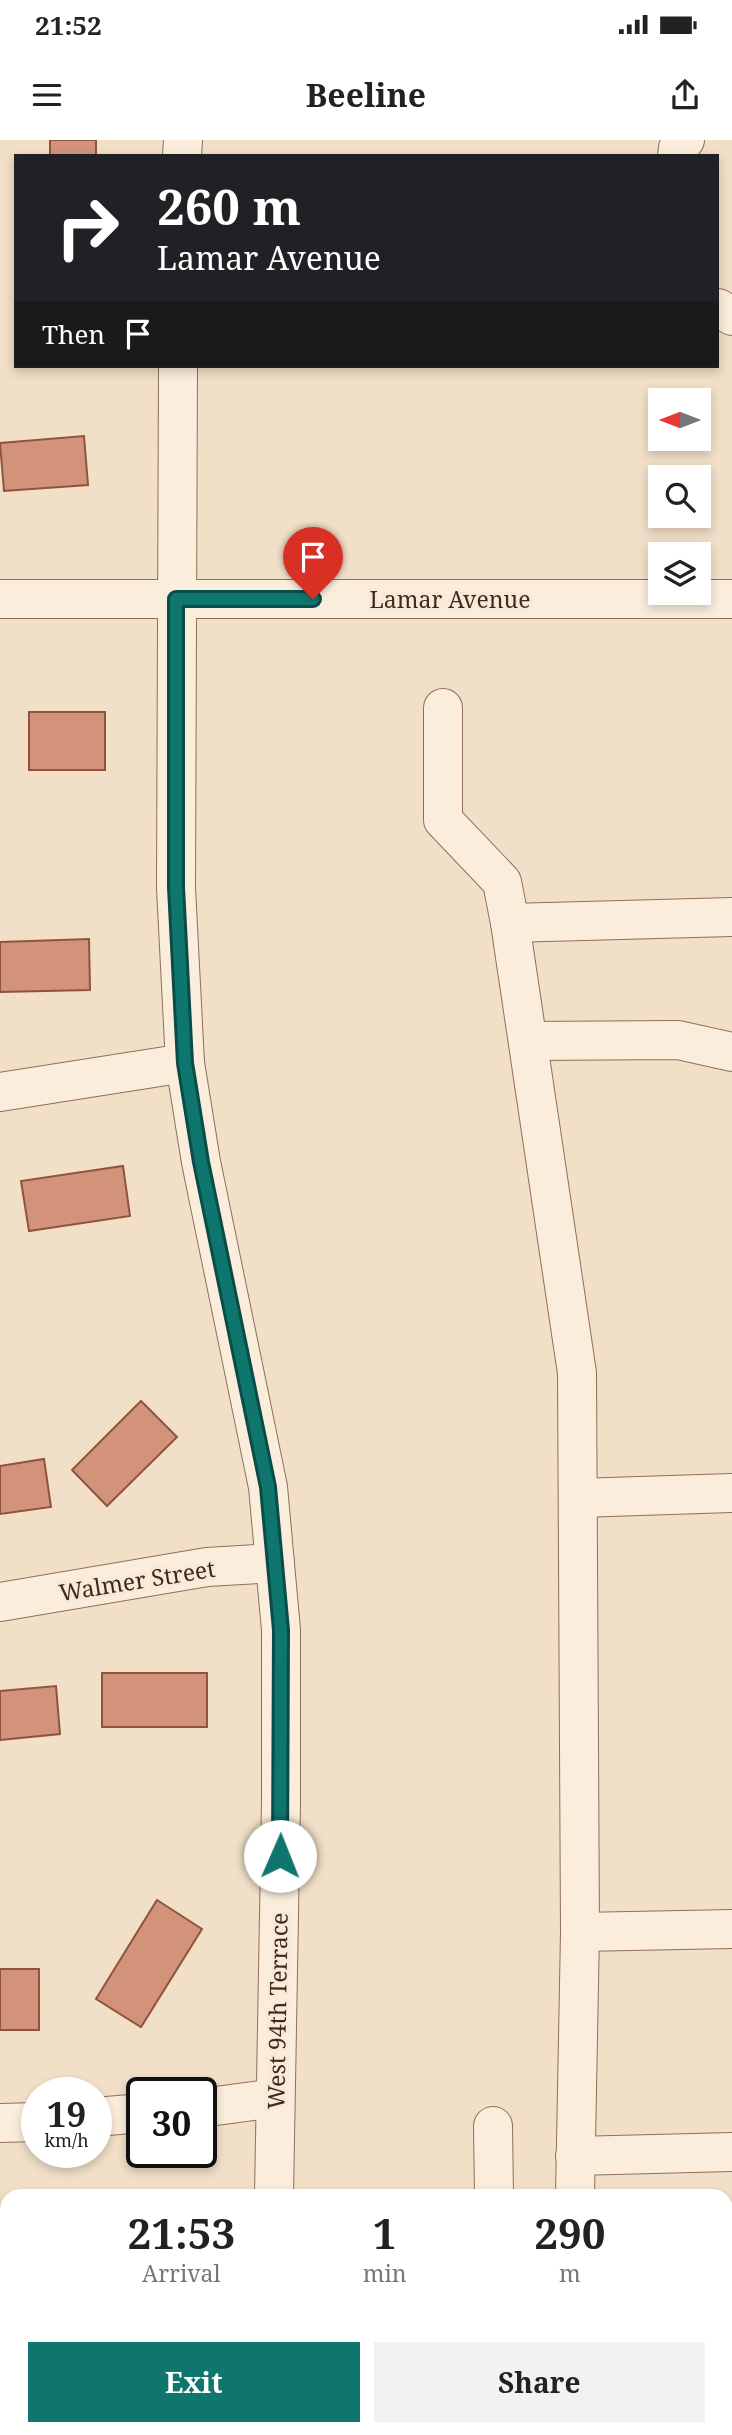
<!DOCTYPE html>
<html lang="en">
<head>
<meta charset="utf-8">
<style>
  body { margin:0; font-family:"Noto Serif",serif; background:#f2f2f2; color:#222; height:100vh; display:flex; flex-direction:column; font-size:26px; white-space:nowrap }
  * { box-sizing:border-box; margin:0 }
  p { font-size:23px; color:#767676 }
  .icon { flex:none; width:38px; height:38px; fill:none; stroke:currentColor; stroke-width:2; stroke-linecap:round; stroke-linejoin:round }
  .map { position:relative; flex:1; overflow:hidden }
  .drawer { position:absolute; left:0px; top:2049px; width:733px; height:247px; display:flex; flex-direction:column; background:#fff; border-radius:21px 21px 0 0; box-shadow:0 4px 10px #0003 }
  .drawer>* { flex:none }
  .hud { position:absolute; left:14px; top:14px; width:705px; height:214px; border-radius:0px; box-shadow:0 4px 10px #0003; background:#202124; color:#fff; overflow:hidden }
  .needle { width:46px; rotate:270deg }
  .fabs { position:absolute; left:648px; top:248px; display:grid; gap:14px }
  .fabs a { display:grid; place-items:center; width:63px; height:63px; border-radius:0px; background:#fff; box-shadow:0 4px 10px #0003; font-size:35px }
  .speed { position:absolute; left:21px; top:1937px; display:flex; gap:14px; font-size:35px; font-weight:700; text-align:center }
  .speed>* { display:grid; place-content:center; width:91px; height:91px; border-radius:50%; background:#fff; box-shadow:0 4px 10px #0003; line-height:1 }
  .speed small { font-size:18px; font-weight:400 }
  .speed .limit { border:4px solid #111; border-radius:10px; background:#fff; color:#111 }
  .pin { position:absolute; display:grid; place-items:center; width:60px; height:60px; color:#fff; margin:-72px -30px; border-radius:50% 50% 50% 0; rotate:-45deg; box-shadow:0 0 7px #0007 }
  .pin .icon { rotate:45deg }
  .me { position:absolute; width:77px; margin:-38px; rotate:1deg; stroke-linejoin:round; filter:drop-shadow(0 0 5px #0008) }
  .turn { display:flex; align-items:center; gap:24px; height:147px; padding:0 28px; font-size:32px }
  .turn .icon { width:91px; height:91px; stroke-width:2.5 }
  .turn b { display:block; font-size:49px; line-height:60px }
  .then { display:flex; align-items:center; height:66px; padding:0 28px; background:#0003; gap:14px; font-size:26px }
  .eta { display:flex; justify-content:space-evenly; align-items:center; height:119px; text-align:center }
  .eta b { font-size:42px; font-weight:700; line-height:49px }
  .primary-button { display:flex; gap:14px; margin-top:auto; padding:14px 28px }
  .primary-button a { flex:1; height:80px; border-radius:0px; background:#0f766e; color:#fff; font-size:28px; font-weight:700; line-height:80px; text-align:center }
  .primary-button a+a { background:#f2f2f2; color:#222 }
  .status { display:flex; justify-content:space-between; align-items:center; height:49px; padding:0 35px; background:#fff; direction:ltr }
  .status svg { height:19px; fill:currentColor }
  header { display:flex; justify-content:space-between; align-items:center; height:91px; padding:0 28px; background:#fff; font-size:32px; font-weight:700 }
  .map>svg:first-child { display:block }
</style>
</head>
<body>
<div class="status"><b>21:52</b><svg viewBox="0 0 49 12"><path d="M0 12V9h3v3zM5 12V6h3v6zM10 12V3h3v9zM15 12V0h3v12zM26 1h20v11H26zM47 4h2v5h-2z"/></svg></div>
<header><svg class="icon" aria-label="menu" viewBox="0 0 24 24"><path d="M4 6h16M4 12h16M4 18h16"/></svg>Beeline<svg class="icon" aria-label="share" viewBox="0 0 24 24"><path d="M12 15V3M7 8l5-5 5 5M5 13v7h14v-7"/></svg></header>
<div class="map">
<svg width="732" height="2295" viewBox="0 0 732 2295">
  <rect width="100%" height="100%" fill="#f1dfc7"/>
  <g fill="#d2937a" stroke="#90533e" stroke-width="2">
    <rect x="50" y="0" width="46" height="16"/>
    <path d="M 84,296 L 88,345 L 4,351 L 0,303 Z"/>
    <rect x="29" y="572" width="76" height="58"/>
    <path d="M 89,799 L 90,850 L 0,852 L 0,802 Z"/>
    <path d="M 123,1026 L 130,1076 L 29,1091 L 21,1041 Z"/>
    <path d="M 141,1261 L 177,1297 L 107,1366 L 72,1330 Z"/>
    <path d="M 44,1319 L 51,1367 L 0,1374 L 0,1326 Z"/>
    <rect x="102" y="1533" width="105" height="54"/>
    <path d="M 56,1546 L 60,1594 L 0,1600 L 0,1551 Z"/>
    <path d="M 157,1760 L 202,1789 L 141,1887 L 96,1859 Z"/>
    <rect x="0" y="1829" width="39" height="61"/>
    <rect x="0" y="2071" width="7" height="54"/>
    <path d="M 0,2262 L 7,2262 L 7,2289 L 135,2289 L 134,2295 L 0,2295 Z"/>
  </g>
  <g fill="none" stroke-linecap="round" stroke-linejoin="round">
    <defs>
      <g id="minor">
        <path d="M 182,16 L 183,0"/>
        <path d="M 677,16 L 678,8 L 685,0"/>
        <path d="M 718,168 L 732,176"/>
        <path d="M 178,226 L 176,748 L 185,923 L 201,1022 L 268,1347 L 281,1490 L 281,1662 L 274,2056"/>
        <path d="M 0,459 L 732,459"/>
        <path d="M 443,568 L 443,680 L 502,742 L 510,783 L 732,777"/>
        <path d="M 510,783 L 577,1233 L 580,1792 L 575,2056"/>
        <path d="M 528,901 L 678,900 L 732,912"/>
        <path d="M 0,952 L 185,923"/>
        <path d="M 578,1358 L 732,1353"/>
        <path d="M 0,1462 L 207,1427 L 275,1423"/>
        <path d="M 580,1792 L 732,1789"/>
        <path d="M 201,1968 L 275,1958"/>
        <path d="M 96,1977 L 142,1973"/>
        <path d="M 0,1983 L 37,1982"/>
        <path d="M 493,1986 L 494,2056"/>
        <path d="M 575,2016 L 732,2012"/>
        <path d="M 496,2289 L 496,2295"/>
        <path d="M 577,2289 L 577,2295"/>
        <path d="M 262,2295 L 263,2289"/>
      </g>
    </defs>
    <use href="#minor" stroke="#8f6f5a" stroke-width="40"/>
    <use href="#minor" stroke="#fbeddb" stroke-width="38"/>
  </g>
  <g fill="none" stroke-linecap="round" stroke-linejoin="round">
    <defs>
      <path id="route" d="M 280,1716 L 281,1490 L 268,1347 L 201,1022 L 185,923 L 176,747 L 176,459 L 313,459"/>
    </defs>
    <use href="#route" stroke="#0a4d48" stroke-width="18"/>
    <use href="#route" stroke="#0f766e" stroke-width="12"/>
  </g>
  <g text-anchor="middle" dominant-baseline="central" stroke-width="7" stroke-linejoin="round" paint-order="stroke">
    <g font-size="23" fill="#3e2a1f" stroke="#f8ead7">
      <text x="450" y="459">Lamar Avenue</text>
      <text transform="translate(137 1440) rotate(-9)">Walmer Street</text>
      <text transform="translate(277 1871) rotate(-89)">West 94th Terrace</text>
    </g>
  </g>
</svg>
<div class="fabs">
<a><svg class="needle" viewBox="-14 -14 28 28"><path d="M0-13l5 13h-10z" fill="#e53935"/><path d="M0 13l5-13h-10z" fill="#767676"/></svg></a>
<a><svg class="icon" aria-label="search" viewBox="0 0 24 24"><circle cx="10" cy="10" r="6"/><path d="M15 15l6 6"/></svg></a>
<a><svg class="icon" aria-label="layers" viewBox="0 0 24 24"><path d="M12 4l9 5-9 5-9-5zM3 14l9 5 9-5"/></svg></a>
</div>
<div class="speed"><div>19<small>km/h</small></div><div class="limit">30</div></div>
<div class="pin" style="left:313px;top:459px;background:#d93025"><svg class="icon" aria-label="arrive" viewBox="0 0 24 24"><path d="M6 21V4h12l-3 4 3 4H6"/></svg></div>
<svg class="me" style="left:280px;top:1716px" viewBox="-20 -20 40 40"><circle r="19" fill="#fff"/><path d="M0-13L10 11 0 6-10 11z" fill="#0f766e"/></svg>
<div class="hud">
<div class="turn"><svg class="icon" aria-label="right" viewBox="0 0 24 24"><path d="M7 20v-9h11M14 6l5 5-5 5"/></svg><div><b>260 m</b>Lamar Avenue</div></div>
<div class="then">Then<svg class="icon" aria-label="arrive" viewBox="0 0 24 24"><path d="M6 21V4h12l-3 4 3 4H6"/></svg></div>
</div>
<section class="drawer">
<div class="eta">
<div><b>21:53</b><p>Arrival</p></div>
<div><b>1</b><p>min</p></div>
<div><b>290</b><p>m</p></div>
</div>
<div class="primary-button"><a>Exit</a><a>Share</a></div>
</section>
</div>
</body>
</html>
